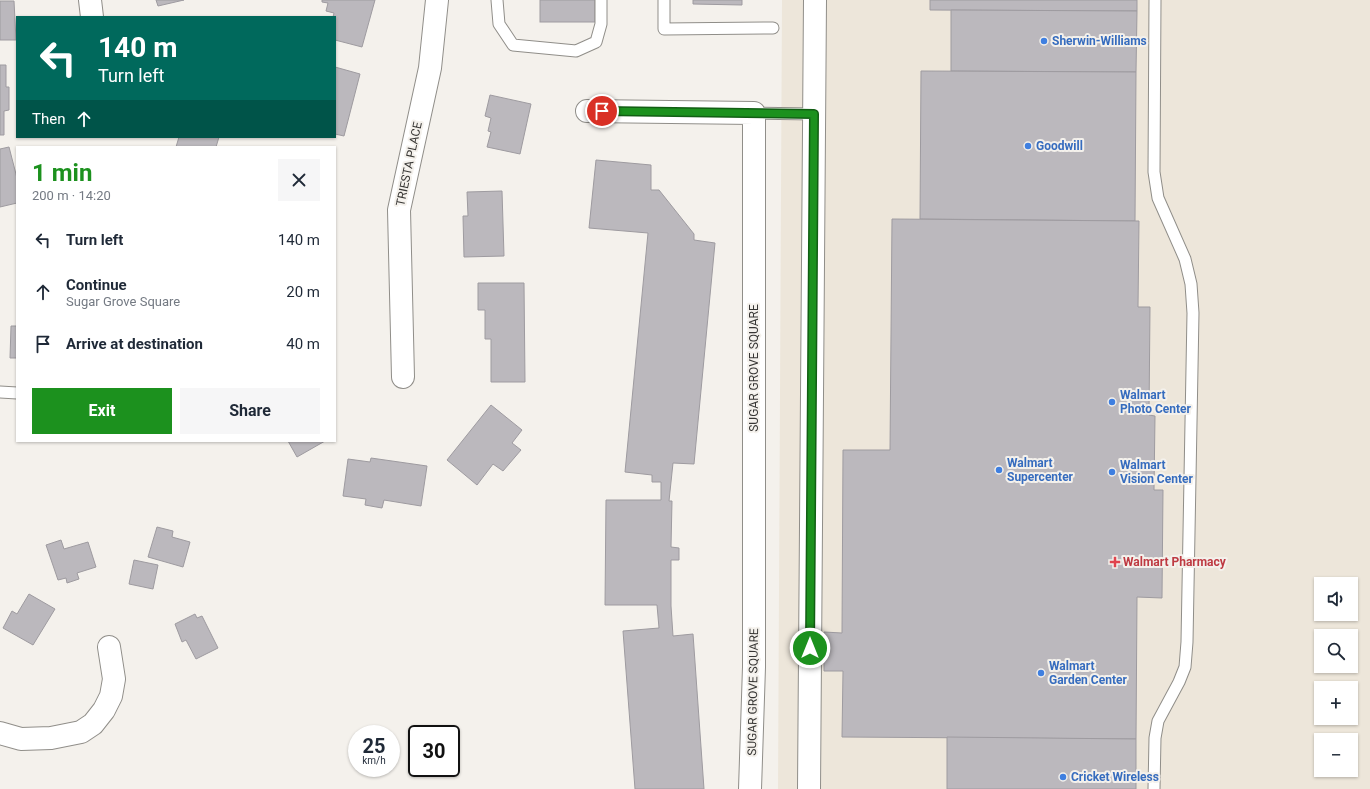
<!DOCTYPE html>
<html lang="en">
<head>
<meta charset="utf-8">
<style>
  body { margin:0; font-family:Roboto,sans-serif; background:#f6f6f7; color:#1f2937; height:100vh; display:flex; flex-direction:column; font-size:15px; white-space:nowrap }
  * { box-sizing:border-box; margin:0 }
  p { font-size:13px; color:#747a83 }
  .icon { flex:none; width:22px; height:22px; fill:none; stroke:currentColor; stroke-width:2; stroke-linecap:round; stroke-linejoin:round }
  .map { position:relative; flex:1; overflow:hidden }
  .panel { position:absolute; left:16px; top:146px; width:320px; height:296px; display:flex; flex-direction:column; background:#fff; border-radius:0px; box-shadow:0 1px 3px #0004 }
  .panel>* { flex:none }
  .top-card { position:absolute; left:16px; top:16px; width:320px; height:122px; border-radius:0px; box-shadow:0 1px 3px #0004; background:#00695c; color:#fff; overflow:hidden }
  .controls { position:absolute; left:1314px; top:577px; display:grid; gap:8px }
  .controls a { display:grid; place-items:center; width:44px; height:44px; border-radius:0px; background:#fff; box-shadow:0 1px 3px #0004; font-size:20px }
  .speed { position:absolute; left:348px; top:725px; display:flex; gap:8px; font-size:20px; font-weight:700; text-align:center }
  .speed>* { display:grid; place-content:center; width:52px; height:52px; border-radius:50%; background:#fff; box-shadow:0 1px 3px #0004; line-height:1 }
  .speed small { font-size:10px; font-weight:400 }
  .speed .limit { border:2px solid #111; border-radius:6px; background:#fff; color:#111 }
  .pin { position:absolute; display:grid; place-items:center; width:34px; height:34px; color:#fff; margin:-17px; border:2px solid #fff; border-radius:50%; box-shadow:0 1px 4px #0007 }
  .me { position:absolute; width:44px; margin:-22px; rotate:0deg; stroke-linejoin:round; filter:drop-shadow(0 0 3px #0008) }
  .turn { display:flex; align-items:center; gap:14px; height:84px; padding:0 16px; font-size:18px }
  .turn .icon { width:52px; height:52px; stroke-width:2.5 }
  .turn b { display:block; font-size:28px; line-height:34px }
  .then { display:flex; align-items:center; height:38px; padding:0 16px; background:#0003; gap:8px; font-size:15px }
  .round { display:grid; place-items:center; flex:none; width:42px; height:42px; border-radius:0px; background:#f6f6f7 }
  .headline { display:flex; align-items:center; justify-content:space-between; height:68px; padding:0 16px }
  h1 { font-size:24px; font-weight:700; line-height:30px; color:#1c911e }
  .action { display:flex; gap:8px; margin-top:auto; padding:8px 16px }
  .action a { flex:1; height:46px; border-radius:0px; background:#1c911e; color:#fff; font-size:16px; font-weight:700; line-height:46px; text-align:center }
  .action a+a { background:#f6f6f7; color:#1f2937 }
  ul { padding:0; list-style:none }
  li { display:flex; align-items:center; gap:12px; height:52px; padding:0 16px }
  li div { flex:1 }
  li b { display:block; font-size:15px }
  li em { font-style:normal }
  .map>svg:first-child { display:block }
</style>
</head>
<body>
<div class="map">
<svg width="1370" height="789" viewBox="0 0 1370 789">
  <rect width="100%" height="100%" fill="#f4f1ec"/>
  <path fill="#ede6da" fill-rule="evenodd" d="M 782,0 L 1370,0 L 1370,789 L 778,789 ZM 1321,584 L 1351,584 L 1351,614 L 1321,614 ZM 1321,636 L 1351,636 L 1351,666 L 1321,666 ZM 1321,688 L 1351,688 L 1351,718 L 1321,718 ZM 1321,740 L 1351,740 L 1351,770 L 1321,770 Z"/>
  <g fill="#bbb8bd" stroke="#9e9ba0">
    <path d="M 156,0 L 184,0 L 158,6 Z"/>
    <path d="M 322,0 L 375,0 L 362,47 L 335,40 L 335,17 L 333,17 L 334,13 L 326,11 L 328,3 L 322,2 Z"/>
    <rect x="540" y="0" width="55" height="22"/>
    <path d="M 693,0 L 742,0 L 742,5 L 693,4 Z"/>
    <path d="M 930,0 L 1137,0 L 1137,11 L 930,10 Z"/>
    <path d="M 0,1 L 14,1 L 16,40 L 0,40 Z"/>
    <path d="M 951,10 L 1137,11 L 1136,72 L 951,71 Z"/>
    <path d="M 0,65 L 6,65 L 6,87 L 9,87 L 9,110 L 4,111 L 4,135 L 0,135 Z"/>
    <path d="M 335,67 L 360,74 L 344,136 L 335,134 Z"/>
    <path d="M 921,71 L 1136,72 L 1135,221 L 920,219 Z"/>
    <path d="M 490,95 L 531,104 L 520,154 L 487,147 L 491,132 L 488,131 L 491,118 L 485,116 Z"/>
    <path d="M 179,137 L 219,137 L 216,147 L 176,147 Z"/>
    <path d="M 9,147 L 17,178 L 17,203 L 0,207 L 0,149 Z"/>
    <path d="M 596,160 L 651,165 L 651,190 L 659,190 L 694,234 L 694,240 L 715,243 L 694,464 L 673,463 L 669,501 L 672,501 L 671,547 L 679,548 L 679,560 L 671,560 L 671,606 L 673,636 L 693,634 L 704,789 L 635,789 L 623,631 L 659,628 L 657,605 L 605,605 L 606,500 L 661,500 L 661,482 L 652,482 L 652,475 L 625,472 L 648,233 L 589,228 Z"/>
    <path d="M 502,191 L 504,256 L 464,257 L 463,216 L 468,216 L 467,192 Z"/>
    <path d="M 892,219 L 1139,221 L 1138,307 L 1150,307 L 1149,415 L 1155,416 L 1154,490 L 1163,490 L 1162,598 L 1137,597 L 1136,739 L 842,737 L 843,671 L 824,671 L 824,632 L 842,633 L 843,450 L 890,450 Z"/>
    <path d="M 478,283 L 524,283 L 525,382 L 491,382 L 491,339 L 485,339 L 485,310 L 478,310 Z"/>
    <path d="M 11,326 L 17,326 L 17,358 L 10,358 Z"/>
    <path d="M 491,405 L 522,430 L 512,443 L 521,450 L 503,471 L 493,464 L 477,485 L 447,460 Z"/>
    <path d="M 288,441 L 325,441 L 297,457 Z"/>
    <path d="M 371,458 L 427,466 L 421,506 L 384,500 L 382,508 L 365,505 L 366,499 L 343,496 L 348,459 L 370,462 Z"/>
    <path d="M 157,527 L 173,531 L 172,537 L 190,542 L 183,567 L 148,557 Z"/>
    <path d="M 61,540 L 64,549 L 88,542 L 96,567 L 77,573 L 79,579 L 67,583 L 66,578 L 58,580 L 46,545 Z"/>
    <path d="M 134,560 L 158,565 L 153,589 L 129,584 Z"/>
    <path d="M 29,594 L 55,609 L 33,645 L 3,628 L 12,611 L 17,614 Z"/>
    <path d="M 195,614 L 197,618 L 202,616 L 218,648 L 196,659 L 186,640 L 182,642 L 175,624 Z"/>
    <path d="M 947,737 L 1136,739 L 1136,789 L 947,789 Z"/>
  </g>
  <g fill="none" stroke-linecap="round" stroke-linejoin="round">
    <defs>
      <g id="service">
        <path d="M 497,0 L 499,24 L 513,45 L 576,51 L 596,42 L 601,24 L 601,0"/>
        <path d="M 664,0 L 664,29 L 773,28"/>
        <path d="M 754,113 L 814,114"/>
        <path d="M 0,392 L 17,393"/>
        <path d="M 1154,789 L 1155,738 L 1158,721 L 1179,682 L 1185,667 L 1187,642 L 1193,313 L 1191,284 L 1185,259 L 1158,198 L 1154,172 L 1155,0"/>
      </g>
      <g id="minor">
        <path d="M 90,0 L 92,17"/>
        <path d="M 587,111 L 754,113 L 754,667 L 750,789"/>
        <path d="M 403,377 L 399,210 L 430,68 L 437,0"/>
        <path d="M 0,733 L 21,739 L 51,738 L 81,732 L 93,724 L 104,710 L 111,696 L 114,679 L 109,647"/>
        <path d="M 809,789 L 815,0"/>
      </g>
    </defs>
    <use href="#service" stroke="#908e89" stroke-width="13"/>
    <use href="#minor" stroke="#908e89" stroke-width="24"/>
    <use href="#service" stroke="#fff" stroke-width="11"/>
    <use href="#minor" stroke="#fff" stroke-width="22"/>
  </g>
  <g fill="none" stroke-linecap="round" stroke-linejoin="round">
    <defs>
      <path id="route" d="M 602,111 L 814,114 L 810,648"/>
    </defs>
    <use href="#route" stroke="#125e14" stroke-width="10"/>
    <use href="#route" stroke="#1c911e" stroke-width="7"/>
  </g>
  <g fill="#3f7fe0" stroke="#f4f1ec" stroke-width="1.5">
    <circle cx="1044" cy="41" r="4"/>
    <circle cx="1028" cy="146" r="4"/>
    <circle cx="1112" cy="402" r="4"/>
    <circle cx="999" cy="470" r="4"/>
    <circle cx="1112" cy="472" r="4"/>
    <circle cx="1041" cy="673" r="4"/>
    <circle cx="1063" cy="777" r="4"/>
  </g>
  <path fill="#e0444e" stroke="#f4f1ec" stroke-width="1.5" d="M1113 556h4v4h4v4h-4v4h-4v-4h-4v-4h4z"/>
  <g text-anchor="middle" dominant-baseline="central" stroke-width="4" stroke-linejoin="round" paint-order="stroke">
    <g font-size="12" font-weight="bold" fill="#366cbe" stroke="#f4f1ec" text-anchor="start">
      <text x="1052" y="41">Sherwin-Williams</text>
      <text x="1036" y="146">Goodwill</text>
      <text x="1120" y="395">Walmart<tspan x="1120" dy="14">Photo Center</tspan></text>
      <text x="1007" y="463">Walmart<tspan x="1007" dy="14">Supercenter</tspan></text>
      <text x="1120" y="465">Walmart<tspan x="1120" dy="14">Vision Center</tspan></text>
      <text x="1049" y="666">Walmart<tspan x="1049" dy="14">Garden Center</tspan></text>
      <text x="1071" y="777">Cricket Wireless</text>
    </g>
    <g font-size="12" fill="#373634" stroke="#f4f1ec">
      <text transform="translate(409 164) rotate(-78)">TRIESTA PLACE</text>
      <text transform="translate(754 368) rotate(-90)">SUGAR GROVE SQUARE</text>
      <text transform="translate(753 692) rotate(-89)">SUGAR GROVE SQUARE</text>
    </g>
    <g font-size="12" font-weight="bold" fill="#be3a42" stroke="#f4f1ec" text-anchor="start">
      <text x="1123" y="562">Walmart Pharmacy</text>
    </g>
  </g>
</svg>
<div class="controls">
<a><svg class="icon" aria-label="sound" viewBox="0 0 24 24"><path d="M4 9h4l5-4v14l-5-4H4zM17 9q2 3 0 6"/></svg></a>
<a><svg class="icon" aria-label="search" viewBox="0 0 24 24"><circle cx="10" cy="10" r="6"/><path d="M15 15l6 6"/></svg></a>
<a>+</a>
<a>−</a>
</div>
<div class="speed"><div>25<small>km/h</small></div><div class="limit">30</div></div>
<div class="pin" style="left:602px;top:111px;background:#d93025"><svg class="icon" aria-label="arrive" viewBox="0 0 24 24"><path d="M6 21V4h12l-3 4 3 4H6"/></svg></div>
<svg class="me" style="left:810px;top:648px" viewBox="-20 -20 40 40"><circle r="17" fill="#1c911e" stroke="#fff" stroke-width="3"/><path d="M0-11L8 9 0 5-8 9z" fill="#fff"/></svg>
<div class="top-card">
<div class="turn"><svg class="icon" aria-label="left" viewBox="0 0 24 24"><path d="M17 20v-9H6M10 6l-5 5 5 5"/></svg><div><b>140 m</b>Turn left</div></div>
<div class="then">Then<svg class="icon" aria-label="ahead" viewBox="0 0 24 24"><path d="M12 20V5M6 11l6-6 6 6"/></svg></div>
</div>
<section class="panel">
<div class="headline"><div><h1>1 min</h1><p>200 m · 14:20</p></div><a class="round"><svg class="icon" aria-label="close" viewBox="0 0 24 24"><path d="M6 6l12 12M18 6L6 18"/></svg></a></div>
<ul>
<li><svg class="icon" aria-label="left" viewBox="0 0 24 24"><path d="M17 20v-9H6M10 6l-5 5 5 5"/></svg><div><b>Turn left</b></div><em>140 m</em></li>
<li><svg class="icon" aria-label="ahead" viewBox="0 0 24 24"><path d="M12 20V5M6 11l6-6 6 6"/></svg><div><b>Continue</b><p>Sugar Grove Square</p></div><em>20 m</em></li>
<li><svg class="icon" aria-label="arrive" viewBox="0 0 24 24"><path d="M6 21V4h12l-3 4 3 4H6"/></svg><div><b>Arrive at destination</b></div><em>40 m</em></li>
</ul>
<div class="action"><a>Exit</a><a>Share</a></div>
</section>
</div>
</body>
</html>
